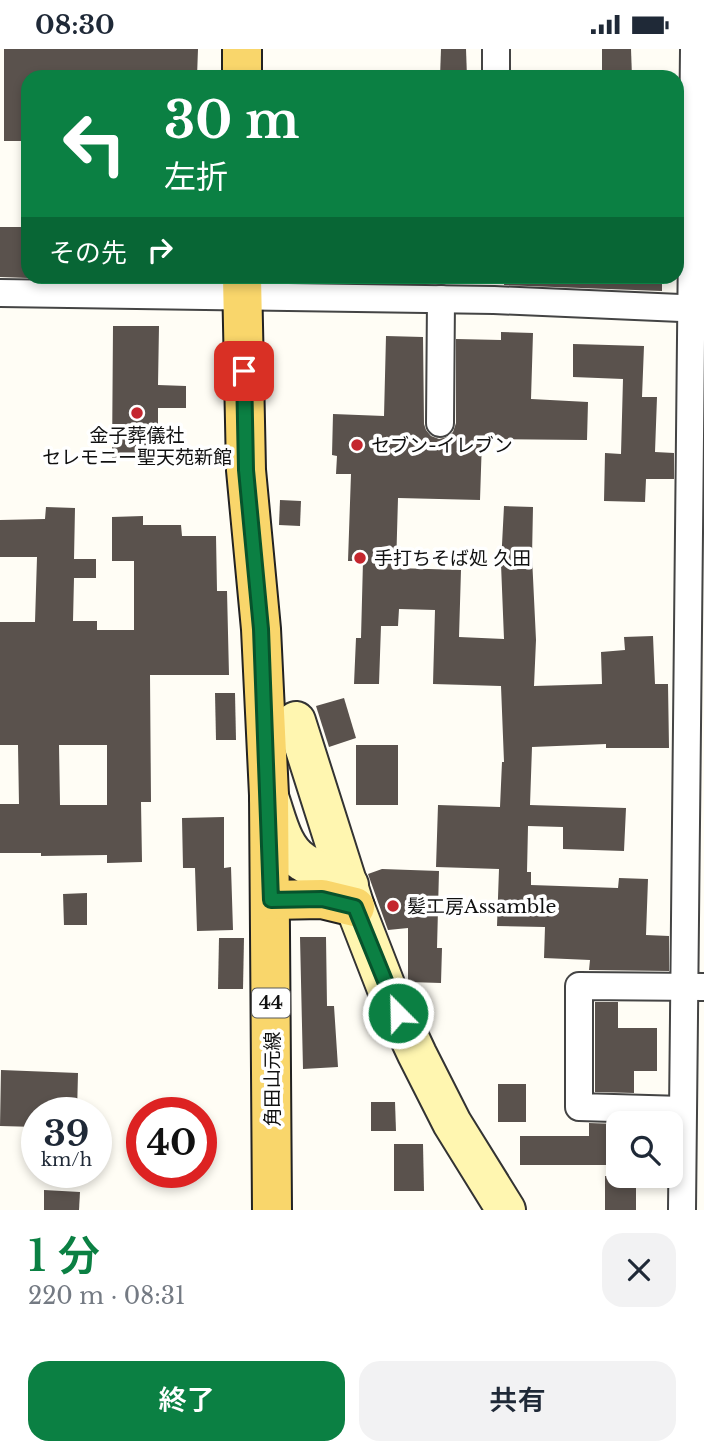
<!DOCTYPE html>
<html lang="ja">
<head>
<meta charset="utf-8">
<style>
  body { margin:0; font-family:"Libre Baskerville","Noto Sans JP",serif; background:#f2f2f3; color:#1f2937; height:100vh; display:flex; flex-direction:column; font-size:26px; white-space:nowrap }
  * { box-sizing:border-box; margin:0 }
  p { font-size:23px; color:#747a83 }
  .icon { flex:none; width:38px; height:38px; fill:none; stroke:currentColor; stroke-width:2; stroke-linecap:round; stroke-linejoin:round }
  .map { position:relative; height:1161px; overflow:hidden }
  .details { display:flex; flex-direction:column; background:#fff; flex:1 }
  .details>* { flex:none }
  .top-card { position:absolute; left:21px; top:21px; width:663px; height:214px; border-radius:21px; box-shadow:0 4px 10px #0003; background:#0b8043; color:#fff; overflow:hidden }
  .controls { position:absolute; left:606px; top:1062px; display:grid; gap:14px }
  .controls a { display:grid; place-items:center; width:77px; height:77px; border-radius:14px; background:#fff; box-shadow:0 4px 10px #0003; font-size:35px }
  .speed { position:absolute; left:21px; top:1048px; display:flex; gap:14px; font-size:35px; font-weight:700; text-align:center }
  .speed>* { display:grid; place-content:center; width:91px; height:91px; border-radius:50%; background:#fff; box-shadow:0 4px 10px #0003; line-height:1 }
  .speed small { font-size:18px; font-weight:400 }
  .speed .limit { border:10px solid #d22; background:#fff; color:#111 }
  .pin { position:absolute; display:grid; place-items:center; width:60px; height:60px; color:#fff; margin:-30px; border-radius:14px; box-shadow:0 4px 10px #0006 }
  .me { position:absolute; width:77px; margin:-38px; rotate:337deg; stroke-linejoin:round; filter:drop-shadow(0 0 5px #0008) }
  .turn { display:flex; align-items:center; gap:24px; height:147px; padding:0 28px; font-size:32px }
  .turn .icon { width:91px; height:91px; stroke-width:2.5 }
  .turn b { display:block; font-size:49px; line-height:60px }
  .then { display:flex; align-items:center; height:66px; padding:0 28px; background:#0003; gap:14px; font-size:26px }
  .round { display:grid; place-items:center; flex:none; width:74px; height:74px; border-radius:21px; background:#f2f2f3 }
  .headline { display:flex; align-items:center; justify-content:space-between; height:119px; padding:0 28px }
  h1 { font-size:42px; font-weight:600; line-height:52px; color:#0b8043 }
  .action { display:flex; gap:14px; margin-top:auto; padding:14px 28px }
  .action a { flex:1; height:80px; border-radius:21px; background:#0b8043; color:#fff; font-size:28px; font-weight:600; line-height:80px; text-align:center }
  .action a+a { background:#f2f2f3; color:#1f2937 }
  .status { display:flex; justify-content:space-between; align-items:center; height:49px; padding:0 35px; background:#fff; direction:ltr }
  .status svg { height:19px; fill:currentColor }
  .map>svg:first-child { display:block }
</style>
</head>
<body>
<div class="status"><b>08:30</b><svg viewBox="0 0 49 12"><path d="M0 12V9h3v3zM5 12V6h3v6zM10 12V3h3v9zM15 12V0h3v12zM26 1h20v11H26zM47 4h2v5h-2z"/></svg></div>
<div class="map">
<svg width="704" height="1161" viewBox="0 0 704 1161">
  <rect width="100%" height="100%" fill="#fffdf5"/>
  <g fill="#5a524d" fill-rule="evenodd">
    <path d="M 4,0 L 198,0 L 197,28 L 28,28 L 28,92 L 4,92 Z"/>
    <path d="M 441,0 L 466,0 L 467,28 L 440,28 Z"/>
    <path d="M 602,0 L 631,0 L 632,28 L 602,28 Z"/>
    <path d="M 0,178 L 28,178 L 28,229 L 0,228 Z"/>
    <path d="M 505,228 L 662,228 L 662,242 L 504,236 Z"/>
    <path d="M 113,277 L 159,277 L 158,336 L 186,337 L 186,359 L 158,359 L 158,411 L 112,411 Z"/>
    <path d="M 501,283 L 533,284 L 531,350 L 588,353 L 587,391 L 482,390 L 480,451 L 398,449 L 396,519 L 461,521 L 459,588 L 504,590 L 501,515 L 504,457 L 533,458 L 532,508 L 536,591 L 534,637 L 602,635 L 601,603 L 625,601 L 624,588 L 653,587 L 655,635 L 668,635 L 669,699 L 606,699 L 606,695 L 532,698 L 530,756 L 626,759 L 624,802 L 563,800 L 563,778 L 528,777 L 527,823 L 531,823 L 531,836 L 618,839 L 619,829 L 648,830 L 646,886 L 669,887 L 669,922 L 589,921 L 590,911 L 544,909 L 545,878 L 497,877 L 499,820 L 436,818 L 438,756 L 500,758 L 502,713 L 504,713 L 501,637 L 433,635 L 435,561 L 399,560 L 398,577 L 381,577 L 379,635 L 354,635 L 356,589 L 361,589 L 363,512 L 348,512 L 351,425 L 336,425 L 337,407 L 332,406 L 333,365 L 384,367 L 386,287 L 423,288 L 424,375 L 426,381 L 431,387 L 439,390 L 447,388 L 453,383 L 456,374 L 456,290 L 501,291 Z"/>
    <path d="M 573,295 L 644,297 L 642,348 L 657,348 L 655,403 L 674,404 L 674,430 L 646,430 L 645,453 L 604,452 L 605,404 L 621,405 L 623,330 L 573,328 Z"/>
    <path d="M 280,451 L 301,452 L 300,477 L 279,476 Z"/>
    <path d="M 46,458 L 75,459 L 74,510 L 96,510 L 96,529 L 74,529 L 73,572 L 97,572 L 97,581 L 134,581 L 134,512 L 112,512 L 112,468 L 143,467 L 143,476 L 181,476 L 182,487 L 216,487 L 217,542 L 227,542 L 229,626 L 150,626 L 151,753 L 141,753 L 142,813 L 107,814 L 107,806 L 41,807 L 41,804 L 0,804 L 0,755 L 19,755 L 18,696 L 0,696 L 0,573 L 35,573 L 37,508 L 0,508 L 0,471 L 45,470 ZM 59,696 L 107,696 L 107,756 L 60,756 Z"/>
    <path d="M 215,644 L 235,644 L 236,691 L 216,691 Z"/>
    <path d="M 344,649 L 356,689 L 329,698 L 316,657 Z"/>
    <rect x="356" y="696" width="42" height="60"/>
    <path d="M 224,768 L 224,819 L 231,818 L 233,881 L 197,882 L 195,819 L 183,819 L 182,769 Z"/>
    <path d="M 382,820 L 439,822 L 437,899 L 442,899 L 441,934 L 408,933 L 408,879 L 388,881 L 368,825 Z"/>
    <path d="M 87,844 L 87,876 L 64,876 L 63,845 Z"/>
    <path d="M 300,888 L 326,888 L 327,957 L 334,957 L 338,1018 L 303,1020 Z"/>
    <path d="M 219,889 L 244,889 L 243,940 L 218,940 Z"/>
    <path d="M 595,953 L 618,953 L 618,979 L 657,979 L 657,1022 L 634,1022 L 634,1044 L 595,1043 Z"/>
    <path d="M 1,1021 L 78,1024 L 77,1064 L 37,1064 L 37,1078 L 0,1077 Z"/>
    <rect x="498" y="1035" width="28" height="38"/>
    <path d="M 371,1053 L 395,1053 L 396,1082 L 371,1082 Z"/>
    <path d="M 589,1074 L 618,1075 L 618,1116 L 520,1116 L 520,1087 L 589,1087 Z"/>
    <path d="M 394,1095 L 423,1095 L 424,1142 L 394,1142 Z"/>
    <rect x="605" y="1127" width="31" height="34"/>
    <path d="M 44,1141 L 80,1143 L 79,1161 L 44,1161 Z"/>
  </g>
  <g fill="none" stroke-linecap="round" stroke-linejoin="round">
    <defs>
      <g id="street">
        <path d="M 496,28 L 496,0"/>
        <path d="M 0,244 L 494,251 L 704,260"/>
        <path d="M 440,374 L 441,250"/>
        <path d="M 683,1061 L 579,1058 L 579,937 L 704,938"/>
        <path d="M 682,1161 L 694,0"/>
      </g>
      <g id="secondary">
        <path d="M 296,672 L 355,858 L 388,943 L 417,1005 L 452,1074 L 506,1161"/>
        <path d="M 269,748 C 277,770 282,800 303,813 C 315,821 335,828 349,836"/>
      </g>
      <g id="primary">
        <path d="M 242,28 L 242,0"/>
        <path d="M 242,228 L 246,421 L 261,580 L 269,746 L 272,1161"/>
        <path d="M 271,851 L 322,850 L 355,858"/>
      </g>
    </defs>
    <use href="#street" stroke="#444" stroke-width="30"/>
    <use href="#secondary" stroke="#333" stroke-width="42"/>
    <use href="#primary" stroke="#222" stroke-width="42"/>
    <use href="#street" stroke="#fff" stroke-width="26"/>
    <use href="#secondary" stroke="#fff6b0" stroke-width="38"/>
    <use href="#primary" stroke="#f9d66b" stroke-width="38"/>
  </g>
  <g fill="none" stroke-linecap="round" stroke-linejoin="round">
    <defs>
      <path id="route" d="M 244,322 L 246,421 L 261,580 L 271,851 L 322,850 L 355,858 L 398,964"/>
    </defs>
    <use href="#route" stroke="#07532c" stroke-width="18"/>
    <use href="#route" stroke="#0b8043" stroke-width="12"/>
  </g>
  <g fill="#c4262e" stroke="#fff" stroke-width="2.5">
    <circle cx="137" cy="364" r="7"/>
    <circle cx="357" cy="396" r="7"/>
    <circle cx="360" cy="509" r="7"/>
    <circle cx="393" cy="857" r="7"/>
  </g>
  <g text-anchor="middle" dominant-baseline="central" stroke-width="7" stroke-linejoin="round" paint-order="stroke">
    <rect fill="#fff" stroke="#585858" stroke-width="2" x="252" y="939.5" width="38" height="29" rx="5"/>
    <g font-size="18" font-weight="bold" fill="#111">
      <text x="271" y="954">44</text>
    </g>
    <g font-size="19" fill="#111" stroke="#fff" text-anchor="start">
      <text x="137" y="386" text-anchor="middle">金子葬儀社<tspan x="137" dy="22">セレモニー聖天苑新館</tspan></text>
      <text x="371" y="396">セブン-イレブン</text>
      <text x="374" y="509">手打ちそば処 久田</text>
      <text x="407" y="857">髪工房Assamble</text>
    </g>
    <g font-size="19" fill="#111" stroke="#fff">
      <text transform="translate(272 1030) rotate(-90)">角田山元線</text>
    </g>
  </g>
</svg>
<div class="controls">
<a><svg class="icon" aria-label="search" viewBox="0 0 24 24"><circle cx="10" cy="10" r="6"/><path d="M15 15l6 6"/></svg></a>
</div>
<div class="speed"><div>39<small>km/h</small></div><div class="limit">40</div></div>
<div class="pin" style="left:244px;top:322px;background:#d93025"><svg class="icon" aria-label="arrive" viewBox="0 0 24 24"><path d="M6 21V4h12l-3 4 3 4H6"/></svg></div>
<svg class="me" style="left:398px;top:964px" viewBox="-20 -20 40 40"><circle r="17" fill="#0b8043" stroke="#fff" stroke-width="3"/><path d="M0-11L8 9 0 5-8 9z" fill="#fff"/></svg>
<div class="top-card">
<div class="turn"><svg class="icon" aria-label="left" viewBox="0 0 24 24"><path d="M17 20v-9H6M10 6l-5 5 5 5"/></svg><div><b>30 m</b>左折</div></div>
<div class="then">その先<svg class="icon" aria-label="right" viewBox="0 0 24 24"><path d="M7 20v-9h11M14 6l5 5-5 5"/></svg></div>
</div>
</div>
<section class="details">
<div class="headline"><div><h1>1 分</h1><p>220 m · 08:31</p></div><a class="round"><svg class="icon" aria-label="close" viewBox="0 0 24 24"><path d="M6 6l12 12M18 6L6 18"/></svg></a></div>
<div class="action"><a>終了</a><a>共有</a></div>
</section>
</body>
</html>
